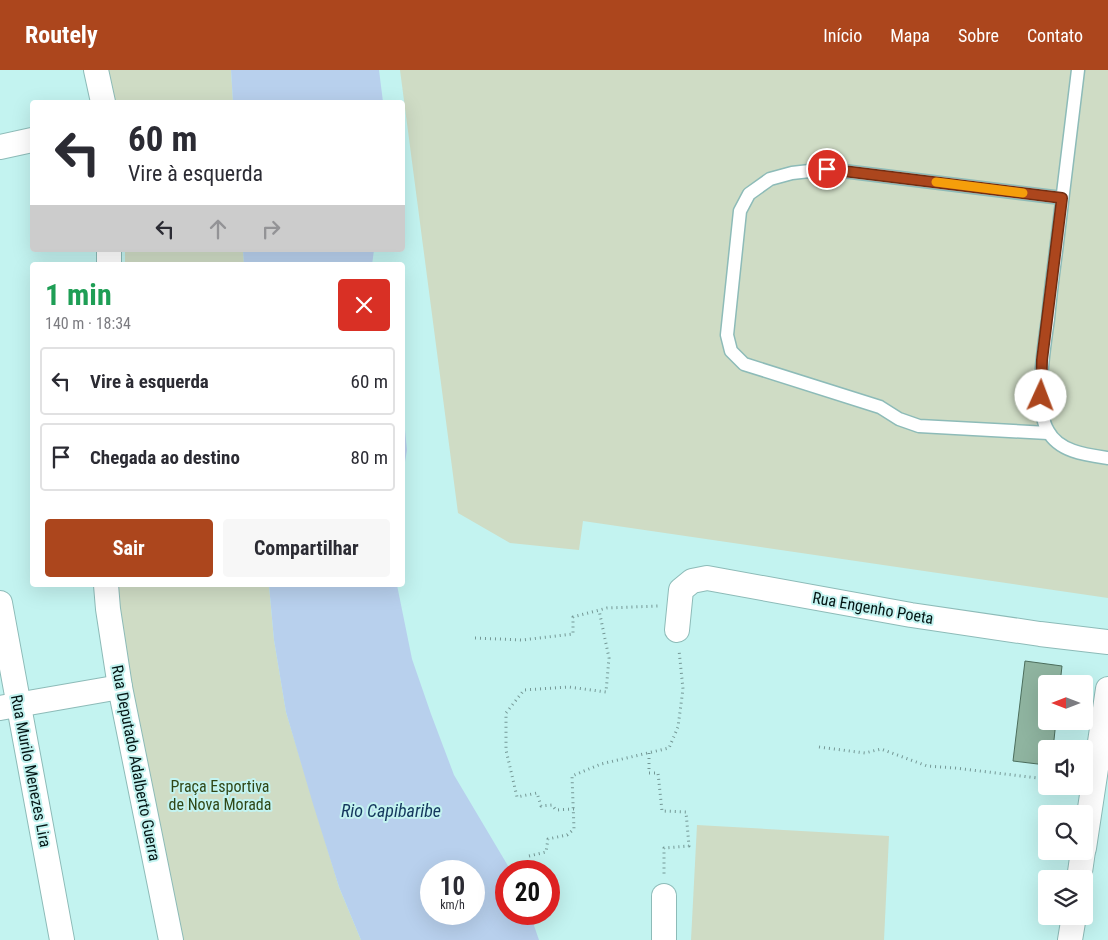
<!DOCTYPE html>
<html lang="pt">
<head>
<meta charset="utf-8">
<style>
  body { margin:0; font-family:"Roboto Condensed",sans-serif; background:#f7f7f7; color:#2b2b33; height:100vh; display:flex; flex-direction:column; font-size:19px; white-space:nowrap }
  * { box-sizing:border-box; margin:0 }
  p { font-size:16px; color:#7c7c81 }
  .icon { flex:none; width:28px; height:28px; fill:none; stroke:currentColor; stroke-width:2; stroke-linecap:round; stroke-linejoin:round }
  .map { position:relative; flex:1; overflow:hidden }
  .sheet { position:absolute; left:30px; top:192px; width:375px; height:325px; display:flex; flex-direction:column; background:#fff; border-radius:5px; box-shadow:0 5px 20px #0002 }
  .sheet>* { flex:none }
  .top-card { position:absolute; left:30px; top:30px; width:375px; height:152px; border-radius:5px; box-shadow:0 5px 20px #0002; background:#fff; color:#2b2b33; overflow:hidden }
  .needle { width:32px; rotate:270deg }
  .buttons { position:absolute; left:1038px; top:605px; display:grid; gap:10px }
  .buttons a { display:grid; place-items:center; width:55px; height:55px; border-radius:5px; background:#fff; box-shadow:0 5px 20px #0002; font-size:25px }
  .speed { position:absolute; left:420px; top:790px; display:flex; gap:10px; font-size:25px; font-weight:700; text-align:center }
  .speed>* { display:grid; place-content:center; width:65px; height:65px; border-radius:50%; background:#fff; box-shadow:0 5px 20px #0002; line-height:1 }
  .speed small { font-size:12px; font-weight:400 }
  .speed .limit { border:8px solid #d22; background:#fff; color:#111 }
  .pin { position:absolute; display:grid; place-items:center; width:42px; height:42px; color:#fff; margin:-21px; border:2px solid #fff; border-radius:50%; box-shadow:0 1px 5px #0007 }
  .me { position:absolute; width:55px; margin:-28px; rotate:2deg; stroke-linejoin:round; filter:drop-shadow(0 0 4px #0008) }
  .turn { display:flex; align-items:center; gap:18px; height:105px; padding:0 15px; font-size:22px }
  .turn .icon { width:65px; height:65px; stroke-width:2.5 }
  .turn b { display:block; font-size:35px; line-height:42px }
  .lanes { display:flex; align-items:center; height:48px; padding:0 15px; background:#0003; justify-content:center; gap:25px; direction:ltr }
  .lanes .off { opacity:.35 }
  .round { display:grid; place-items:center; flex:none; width:52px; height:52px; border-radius:5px; background:#f7f7f7 }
  .head { display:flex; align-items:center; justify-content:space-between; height:85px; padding:0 15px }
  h1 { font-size:30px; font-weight:700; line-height:38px; color:#1e9e55 }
  .primary-button { display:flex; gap:10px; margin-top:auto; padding:10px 15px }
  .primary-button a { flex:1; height:58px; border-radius:5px; background:#ac461d; color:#fff; font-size:20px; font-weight:700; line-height:58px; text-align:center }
  .primary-button a+a { background:#f7f7f7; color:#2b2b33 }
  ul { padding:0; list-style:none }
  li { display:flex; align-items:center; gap:15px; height:68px; margin:0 10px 8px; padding:0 5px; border:2px solid #e1e1e2; border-radius:5px }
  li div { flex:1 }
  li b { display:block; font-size:19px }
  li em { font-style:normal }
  header { display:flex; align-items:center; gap:30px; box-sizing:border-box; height:70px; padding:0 25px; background:#ac461d; color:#fff }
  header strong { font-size:24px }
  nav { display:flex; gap:28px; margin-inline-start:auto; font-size:18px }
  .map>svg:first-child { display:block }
</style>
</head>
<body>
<header>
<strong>Routely</strong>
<nav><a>Início</a><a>Mapa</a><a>Sobre</a><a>Contato</a></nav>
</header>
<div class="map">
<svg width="1108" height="870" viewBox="0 0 1108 870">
  <rect width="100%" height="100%" fill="#c3f3f0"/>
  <g fill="#cfdcc5">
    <path d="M 106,0 L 231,0 L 233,32 L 112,32 Z"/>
    <path d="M 400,0 L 1108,0 L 1108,528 L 583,451 L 579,480 L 510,473 L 458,443 Z"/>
    <path d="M 125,180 L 243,180 L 244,195 L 125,195 Z"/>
    <path d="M 116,515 L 269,515 L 274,570 L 286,642 L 339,817 L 361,870 L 179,870 L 119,579 Z"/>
    <path d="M 697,755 L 889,766 L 884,870 L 691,870 Z"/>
  </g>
  <g fill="#b8d0ed" fill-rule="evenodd">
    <path d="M 231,0 L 379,0 L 383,32 L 233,32 Z"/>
    <path d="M 243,180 L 374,180 L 372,195 L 244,195 Z"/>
    <path d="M 403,340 L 407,380 L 403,404 L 402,404 Z"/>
    <path d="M 269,515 L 397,515 L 412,589 L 431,644 L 454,705 L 511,801 L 506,801 L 506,844 L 530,844 L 539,870 L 361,870 L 339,817 L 313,734 L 286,642 L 274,570 ZM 431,801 L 474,801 L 474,844 L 431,844 Z"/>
  </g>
  <path fill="#8fb4a0" stroke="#4c6e5d" d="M 1025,591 L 1062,596 L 1060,614 L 1046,614 L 1046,651 L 1056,651 L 1053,679 L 1046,679 L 1046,695 L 1013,691 Z"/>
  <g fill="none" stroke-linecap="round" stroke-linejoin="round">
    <defs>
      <g id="service">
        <path d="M 1078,0 C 1071,60 1063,121 1056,181 C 1053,204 1050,226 1048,249 C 1044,276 1034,339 1048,361 C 1059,382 1087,385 1108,388"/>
        <path d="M 1048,363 L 919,356 L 899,349 L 880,337 L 744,294 L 731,281 L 727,265 L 740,141 L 749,124 L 770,109 L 792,103 L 827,99 L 1062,128"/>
      </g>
      <g id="minor">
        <path d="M 96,0 L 103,32"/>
        <path d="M 0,77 L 32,70"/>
        <path d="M 109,195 L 109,180"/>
        <path d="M 106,515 L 108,539 L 120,617 L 171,870"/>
        <path d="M 0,533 L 62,870"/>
        <path d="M 677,560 L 681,520 L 692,511 L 707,508 L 911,545 L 1040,564 L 1108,572"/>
        <path d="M 0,638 L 120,617"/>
        <path d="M 1084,778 L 1108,619"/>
        <path d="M 1079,809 L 1083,781"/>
        <path d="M 664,870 L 664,826"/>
        <path d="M 1070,870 L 1074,846"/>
      </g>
    </defs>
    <use href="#service" stroke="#8dbbb8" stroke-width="15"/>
    <use href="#minor" stroke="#8dbbb8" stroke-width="26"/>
    <g stroke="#749795" stroke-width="3" stroke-dasharray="1 4" stroke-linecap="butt">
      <path d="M 475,568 L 522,570 L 573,564 L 573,547 L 607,538 L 658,536"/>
      <path d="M 819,677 L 865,683 L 881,679 L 927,696 L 955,698 L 1046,709"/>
      <path d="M 649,683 L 649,703 L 658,703 L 662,741 L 686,742 L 689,776 L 664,778 L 664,806"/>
      <path d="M 574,739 L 556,740 L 552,735 L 541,736 L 537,723 L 517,727 L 506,680 L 506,643 L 524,620 L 569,617 L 606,622 L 609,588 L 599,540"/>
      <path d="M 529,786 L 546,782 L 548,769 L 567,765 L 574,759 L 572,706 L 601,694 L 669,678 L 678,657 L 683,619 L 679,580"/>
    </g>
    <use href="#service" stroke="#fff" stroke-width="12"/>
    <use href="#minor" stroke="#fff" stroke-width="24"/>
  </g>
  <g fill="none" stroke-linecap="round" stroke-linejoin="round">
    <defs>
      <path id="route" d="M 827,99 L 1062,128 L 1042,290 L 1041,326"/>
    </defs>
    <use href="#route" stroke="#702e13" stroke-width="12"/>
    <use href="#route" stroke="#ac461d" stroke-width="9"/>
    <path stroke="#f59e0b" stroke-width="9" d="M 936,112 L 1023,123"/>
  </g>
  <g text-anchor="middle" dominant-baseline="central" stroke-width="4" stroke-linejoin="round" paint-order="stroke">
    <g font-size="16" fill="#041514" stroke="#c3f3f0">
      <text transform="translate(873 538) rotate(10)">Rua Engenho Poeta</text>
      <text transform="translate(136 693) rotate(79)">Rua Deputado Adalberto Guerra</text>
      <text transform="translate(31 701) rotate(79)">Rua Murilo Menezes Lira</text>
    </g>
    <g font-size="16" fill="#304717" stroke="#c3f3f0">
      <text x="220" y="716">Praça Esportiva<tspan x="220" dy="18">de Nova Morada</tspan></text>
    </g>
    <g font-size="18" font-style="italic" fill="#14375d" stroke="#c3f3f0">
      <text x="391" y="740">Rio Capibaribe</text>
    </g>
  </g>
</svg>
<div class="buttons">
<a><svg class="needle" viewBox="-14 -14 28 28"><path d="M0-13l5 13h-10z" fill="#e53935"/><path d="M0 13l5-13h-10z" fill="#7c7c81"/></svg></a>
<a><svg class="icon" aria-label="sound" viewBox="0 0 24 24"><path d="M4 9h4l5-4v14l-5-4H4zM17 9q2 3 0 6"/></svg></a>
<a><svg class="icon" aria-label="search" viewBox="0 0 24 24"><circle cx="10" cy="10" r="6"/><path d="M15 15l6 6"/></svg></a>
<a><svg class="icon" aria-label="layers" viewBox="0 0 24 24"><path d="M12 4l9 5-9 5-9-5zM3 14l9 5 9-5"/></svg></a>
</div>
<div class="speed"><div>10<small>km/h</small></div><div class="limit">20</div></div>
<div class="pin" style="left:827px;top:99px;background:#d93025"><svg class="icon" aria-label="arrive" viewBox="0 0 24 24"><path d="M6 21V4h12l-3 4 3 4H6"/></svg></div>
<svg class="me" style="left:1041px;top:326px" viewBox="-20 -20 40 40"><circle r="19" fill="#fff"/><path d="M0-13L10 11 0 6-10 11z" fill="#ac461d"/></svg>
<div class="top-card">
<div class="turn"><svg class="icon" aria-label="left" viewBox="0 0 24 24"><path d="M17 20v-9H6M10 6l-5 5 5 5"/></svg><div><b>60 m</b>Vire à esquerda</div></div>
<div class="lanes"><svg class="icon" aria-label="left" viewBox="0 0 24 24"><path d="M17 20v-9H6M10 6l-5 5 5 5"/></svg><svg class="icon off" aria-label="ahead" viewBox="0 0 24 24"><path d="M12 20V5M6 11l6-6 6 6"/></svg><svg class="icon off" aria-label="right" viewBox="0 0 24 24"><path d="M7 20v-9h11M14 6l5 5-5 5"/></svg></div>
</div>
<section class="sheet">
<div class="head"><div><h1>1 min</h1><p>140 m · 18:34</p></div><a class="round" style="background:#d93025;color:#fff"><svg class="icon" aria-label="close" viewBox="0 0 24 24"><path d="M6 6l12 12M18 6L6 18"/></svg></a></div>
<ul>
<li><svg class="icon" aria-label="left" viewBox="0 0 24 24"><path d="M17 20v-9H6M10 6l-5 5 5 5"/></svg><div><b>Vire à esquerda</b></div><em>60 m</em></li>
<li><svg class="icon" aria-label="arrive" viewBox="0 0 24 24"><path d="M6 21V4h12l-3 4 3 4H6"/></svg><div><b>Chegada ao destino</b></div><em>80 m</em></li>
</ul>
<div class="primary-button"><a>Sair</a><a>Compartilhar</a></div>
</section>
</div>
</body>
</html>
